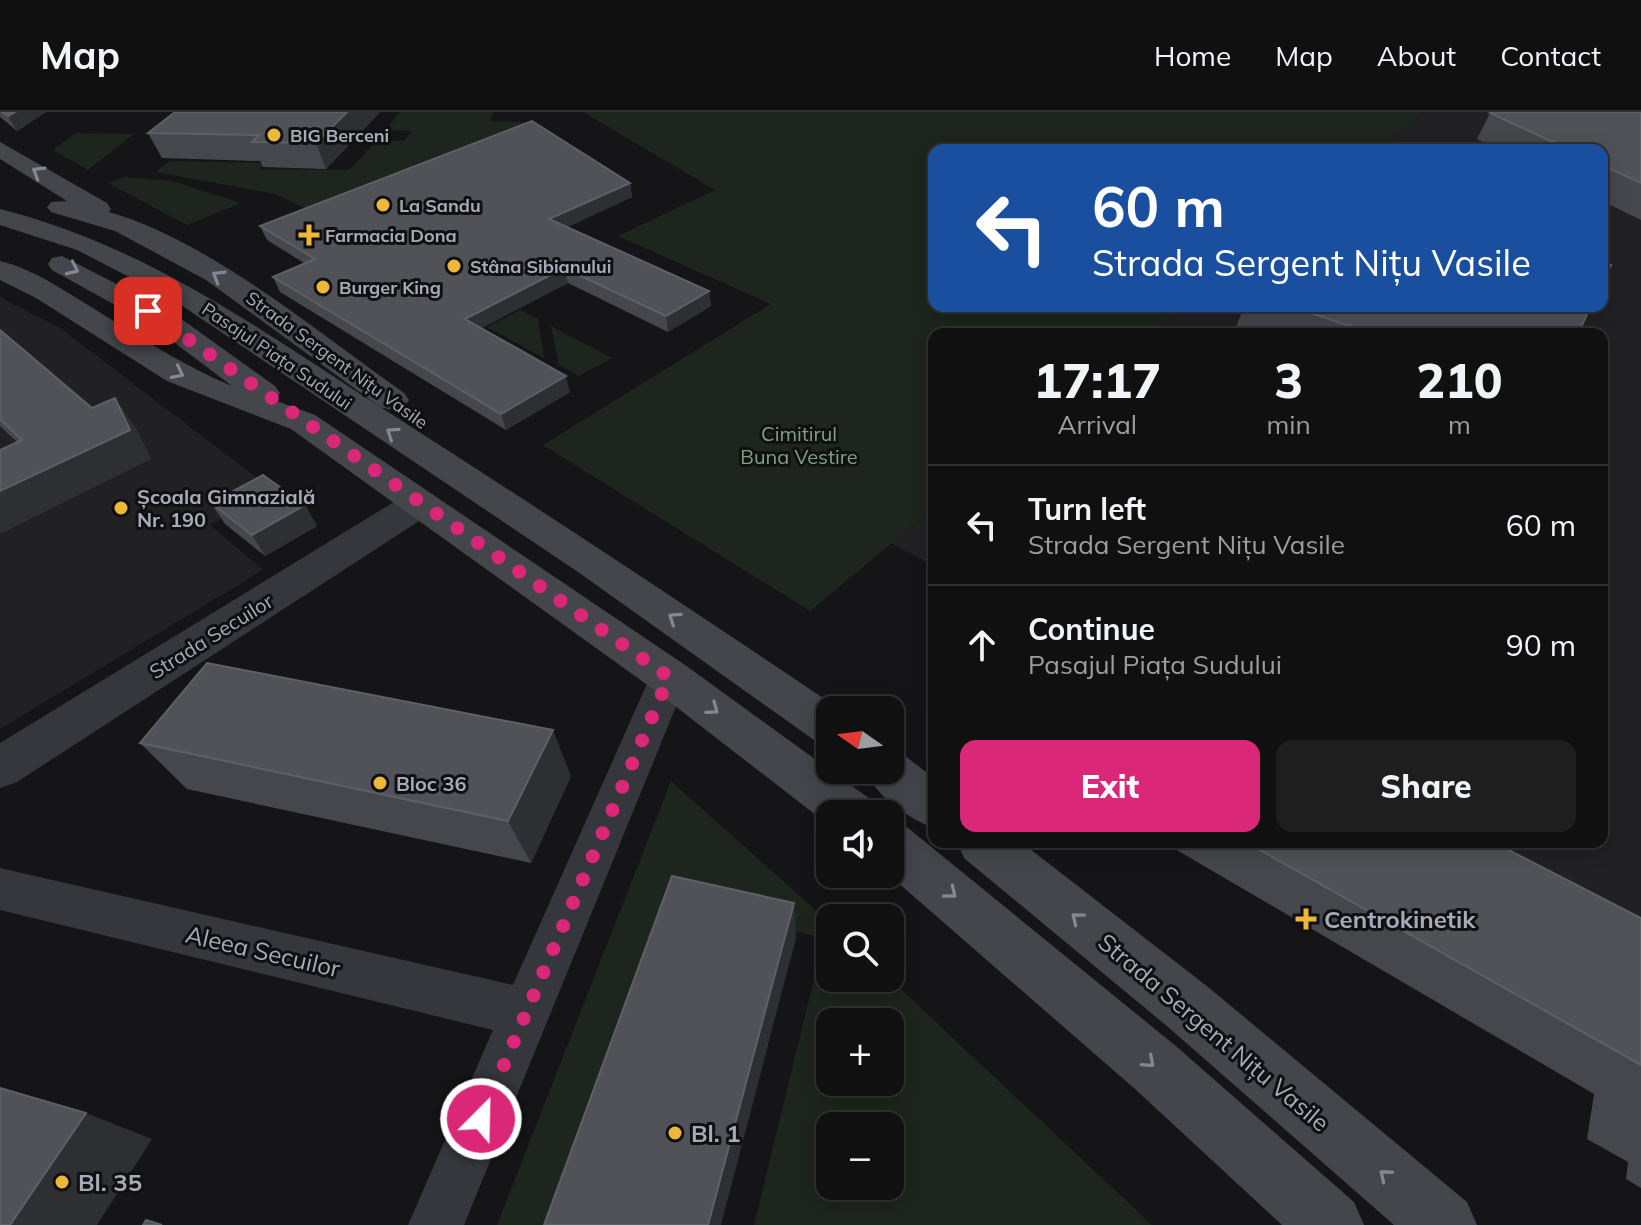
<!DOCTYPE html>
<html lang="en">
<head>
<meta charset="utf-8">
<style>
  body { margin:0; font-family:Mulish,sans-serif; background:#1e1e1f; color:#f1f3f6; height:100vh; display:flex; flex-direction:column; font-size:30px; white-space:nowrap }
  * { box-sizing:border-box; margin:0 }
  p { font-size:26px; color:#9c9d9f }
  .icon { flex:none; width:44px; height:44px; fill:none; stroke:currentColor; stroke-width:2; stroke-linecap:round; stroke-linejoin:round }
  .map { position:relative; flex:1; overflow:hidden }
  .details { position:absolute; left:928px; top:216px; width:680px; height:520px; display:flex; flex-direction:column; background:#101011; border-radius:16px; box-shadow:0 4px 20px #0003,0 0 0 2px #303031 }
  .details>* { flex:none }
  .guide { position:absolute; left:928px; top:32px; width:680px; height:168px; border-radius:16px; box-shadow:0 4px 20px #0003,0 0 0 2px #303031; background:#1a4fa0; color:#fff; overflow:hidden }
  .needle { width:52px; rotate:284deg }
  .controls { position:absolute; left:816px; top:584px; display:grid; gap:16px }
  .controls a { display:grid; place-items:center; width:88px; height:88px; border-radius:16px; background:#101011; box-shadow:0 4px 20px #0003,0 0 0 2px #303031; font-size:40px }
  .pin { position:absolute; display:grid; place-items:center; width:68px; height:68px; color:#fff; margin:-34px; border-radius:16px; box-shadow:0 4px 12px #0006 }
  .me { position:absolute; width:88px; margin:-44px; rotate:23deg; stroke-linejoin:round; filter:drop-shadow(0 0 6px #0008) }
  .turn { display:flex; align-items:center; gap:28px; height:168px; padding:0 32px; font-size:36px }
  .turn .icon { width:104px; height:104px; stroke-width:2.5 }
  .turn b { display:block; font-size:56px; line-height:68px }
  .eta { display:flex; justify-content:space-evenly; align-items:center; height:136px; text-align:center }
  .eta b { font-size:48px; font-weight:800; line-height:56px }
  .cta { display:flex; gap:16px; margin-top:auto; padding:16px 32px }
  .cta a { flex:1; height:92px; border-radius:16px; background:#db2777; color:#fff; font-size:32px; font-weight:800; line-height:92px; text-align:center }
  .cta a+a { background:#1e1e1f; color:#f1f3f6 }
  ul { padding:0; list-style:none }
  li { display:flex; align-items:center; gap:24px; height:120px; padding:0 32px; border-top:2px solid #303031 }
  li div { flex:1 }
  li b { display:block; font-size:30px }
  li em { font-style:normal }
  header { display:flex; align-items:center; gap:48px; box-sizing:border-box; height:112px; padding:0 40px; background:#101011; border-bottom:2px solid #303031 }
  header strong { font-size:38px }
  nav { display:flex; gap:44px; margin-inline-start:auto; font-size:28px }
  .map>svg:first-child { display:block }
</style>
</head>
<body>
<header>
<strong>Map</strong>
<nav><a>Home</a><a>Map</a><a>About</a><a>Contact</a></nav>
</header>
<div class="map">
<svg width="1641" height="1113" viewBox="0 0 1641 1113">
  <rect width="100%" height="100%" fill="#151517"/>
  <g fill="#212124">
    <path d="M 1424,0 L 1641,0 L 1641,819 L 1469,730 L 1602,730 L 1602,222 L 1149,222 L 1184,194 L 1602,194 L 1602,38 L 1377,38 Z"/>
    <path d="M 0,185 L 60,216 L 273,378 L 210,413 L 263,458 L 0,617 Z"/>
    <path d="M 934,396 L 934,454 L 891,431 Z"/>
  </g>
  <g fill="#1d251e" fill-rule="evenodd">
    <path d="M 400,0 L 494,0 L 489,9 L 529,10 L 539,17 L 309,98 L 275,82 L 156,60 L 169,49 L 265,51 L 259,57 L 349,58 L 377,29 L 404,29 L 412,19 L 385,18 Z"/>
    <path d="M 583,0 L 1424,0 L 1377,38 L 934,38 L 934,194 L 1184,194 L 1149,222 L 934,222 L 934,396 L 810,499 L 543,333 L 771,192 L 618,124 L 715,78 Z"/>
    <path d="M 76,21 L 134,22 L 88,58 L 53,38 Z"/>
    <path d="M 124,65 L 173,69 L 241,91 L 187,113 L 108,71 Z"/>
    <path d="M 520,198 L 538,207 L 544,246 L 487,215 Z"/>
    <path d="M 551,214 L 612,246 L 579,264 L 559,253 Z"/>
    <path d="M 671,669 L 830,811 L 830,866 L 889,866 L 1152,1113 L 754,1113 L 824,826 L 674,792 L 558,1113 L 497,1113 ZM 830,910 L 890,910 L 890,970 L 830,970 ZM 830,1014 L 890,1014 L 890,1074 L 830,1074 Z"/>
  </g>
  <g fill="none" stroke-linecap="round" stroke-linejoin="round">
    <path fill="#36373c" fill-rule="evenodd" d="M 669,550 L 683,554 L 688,565 L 464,1113 L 408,1113 L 493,918 L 0,798 L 0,756 L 513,873 L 650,565 L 655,554 Z"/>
    <path fill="#36373c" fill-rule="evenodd" d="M 420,379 L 433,382 L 439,391 L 433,400 L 17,670 L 0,676 L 0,631 L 407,382 Z"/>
    <g fill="#44464c" fill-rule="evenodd">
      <path d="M 0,30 L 107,91 L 111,97 L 109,100 C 210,129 317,220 404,281 L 409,288 L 404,295 L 392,298 L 380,295 L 206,168 L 115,119 L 51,100 L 47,95 L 51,90 L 67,89 L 0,47 Z"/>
      <path d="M 0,97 C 147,134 260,218 385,298 C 538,396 690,496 841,598 L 830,598 L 830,634 L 814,628 L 578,460 L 172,187 L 77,138 L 0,113 Z"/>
      <path d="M 62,144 L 173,201 L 275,274 L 280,281 L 274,288 L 315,303 L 685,553 L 870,687 L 877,702 L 830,702 L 830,714 L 653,577 L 291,317 L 167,269 L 36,186 L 0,168 L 0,149 C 31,156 60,176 88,193 C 135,222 181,253 232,274 L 151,213 L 52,158 L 48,152 L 52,146 Z"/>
      <path d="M 890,638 L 905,644 L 934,666 L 934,716 C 907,706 877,684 864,658 L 890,658 Z"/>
      <path d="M 890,709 L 908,716 L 1177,935 L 1354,1090 L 1364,1113 L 1282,1113 L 1135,977 L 888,762 Z"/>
      <path d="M 957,730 L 1021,730 L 1208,875 L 1467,1090 L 1477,1113 L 1394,1113 L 1168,915 L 964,746 Z"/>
    </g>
  </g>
  <g fill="#46474c">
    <path d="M 0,0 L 46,0 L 17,19 L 0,5 Z"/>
    <path d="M 380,0 L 326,57 L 263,55 L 260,49 L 162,46 L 148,21 Z"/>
    <path d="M 1641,0 L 1641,108 L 1602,89 L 1602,38 L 1499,38 L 1477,27 L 1490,1 Z"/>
    <path d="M 630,71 L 632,85 L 567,115 L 709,179 L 711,194 L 668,220 L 568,171 L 481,216 L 570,280 L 506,318 L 280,180 L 273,165 L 304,151 L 267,128 L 260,114 Z"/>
    <path d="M 1244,194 L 1591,194 L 1578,222 L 1254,222 L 1236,215 Z"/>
    <path d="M 0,218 L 92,296 L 135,315 L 151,347 L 17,330 L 0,314 Z"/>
    <path d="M 211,391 L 305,393 L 317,414 L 265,444 L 225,412 Z"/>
    <path d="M 140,631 L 571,664 L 531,751 L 187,677 Z"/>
    <path d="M 1163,730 L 1493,730 L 1641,806 L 1641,1076 L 1626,1067 L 1628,1050 L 1587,1027 L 1594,982 Z"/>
  </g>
  <g fill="#2e2f32">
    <path d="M 15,0 L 46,0 L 17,19 L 8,4 Z"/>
    <path d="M 347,0 L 380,0 L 326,57 L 316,31 Z"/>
    <path d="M 630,71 L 632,85 L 553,122 L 549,107 Z"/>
    <path d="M 564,156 L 568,171 L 470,222 L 465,207 Z"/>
    <path d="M 709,179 L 711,194 L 668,220 L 666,204 Z"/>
    <path d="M 566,264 L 570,280 L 506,318 L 501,302 Z"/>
    <path d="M 115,286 L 135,315 L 151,347 L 0,422 L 0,379 Z"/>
    <path d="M 305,393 L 317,414 L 265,444 L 252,423 Z"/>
    <path d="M 553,618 L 571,664 L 531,751 L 508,709 Z"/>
    <path d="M 794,791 L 796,826 L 721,1113 L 708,1113 Z"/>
    <path d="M 86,1001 L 152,1027 L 97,1113 L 10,1113 Z"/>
  </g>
  <g fill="#515258" stroke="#5e6066" stroke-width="2">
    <path d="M 2,0 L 15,0 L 8,4 Z"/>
    <path d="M 175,0 L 347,0 L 316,31 L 252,30 L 259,23 L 148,21 Z"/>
    <path d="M 1493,0 L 1641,0 L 1641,71 L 1602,53 L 1602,38 L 1570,38 L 1490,1 Z"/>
    <path d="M 532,9 L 630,71 L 549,107 L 709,179 L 666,204 L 564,156 L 465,207 L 566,264 L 501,302 L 273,165 L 315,147 L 260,114 Z"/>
    <path d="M 1602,151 L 1611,153 L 1602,172 Z"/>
    <path d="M 1290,194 L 1591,194 L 1578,222 L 1374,222 Z"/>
    <path d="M 0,218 L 92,296 L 115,286 L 130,318 L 0,379 L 0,338 L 22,328 L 0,307 Z"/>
    <path d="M 263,363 L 305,393 L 252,423 L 211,391 Z"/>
    <path d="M 207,551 L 553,618 L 508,709 L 140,631 Z"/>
    <path d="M 1246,730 L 1493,730 L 1641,806 L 1641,953 Z"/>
    <path d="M 672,764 L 794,791 L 708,1113 L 544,1113 Z"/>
    <path d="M 0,976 L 86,1001 L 10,1113 L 0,1113 Z"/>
    <path d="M 146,1108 L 162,1113 L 143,1113 Z"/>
  </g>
  <defs><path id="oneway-chevron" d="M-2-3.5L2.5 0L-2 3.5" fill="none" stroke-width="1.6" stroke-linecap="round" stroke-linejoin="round" transform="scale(2)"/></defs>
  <g stroke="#848892">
    <use href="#oneway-chevron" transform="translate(38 60) rotate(-148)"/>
    <use href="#oneway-chevron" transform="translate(73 157) rotate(25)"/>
    <use href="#oneway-chevron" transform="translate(218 164) rotate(-149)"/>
    <use href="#oneway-chevron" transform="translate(178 261) rotate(27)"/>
    <use href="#oneway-chevron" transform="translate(392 321) rotate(-146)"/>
    <use href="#oneway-chevron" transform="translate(674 506) rotate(-146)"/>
    <use href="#oneway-chevron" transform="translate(713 597) rotate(36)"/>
    <use href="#oneway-chevron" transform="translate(951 781) rotate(39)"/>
    <use href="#oneway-chevron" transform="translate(1077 806) rotate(-141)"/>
    <use href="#oneway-chevron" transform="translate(1149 950) rotate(41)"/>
    <use href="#oneway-chevron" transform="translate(1385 1063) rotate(-140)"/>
  </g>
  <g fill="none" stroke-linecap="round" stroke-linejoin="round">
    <path stroke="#db2777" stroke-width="14" stroke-dasharray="0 25.2" d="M 148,199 L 669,565 L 481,1007"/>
  </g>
  <g fill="#edb737" stroke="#101012" stroke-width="3">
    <circle cx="274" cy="23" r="8"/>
    <circle cx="383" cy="93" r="8"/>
    <path d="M305 111h8v8h8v8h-8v8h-8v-8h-8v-8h8z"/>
    <circle cx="454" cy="154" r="8"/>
    <circle cx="323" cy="175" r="8"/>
    <circle cx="121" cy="396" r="8"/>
    <circle cx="380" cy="671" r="8"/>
    <path d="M1302 795h8v8h8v8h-8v8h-8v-8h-8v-8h8z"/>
    <circle cx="675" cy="1021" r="8"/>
    <circle cx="62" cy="1070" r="8"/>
  </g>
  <g text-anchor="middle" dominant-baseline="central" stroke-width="6" stroke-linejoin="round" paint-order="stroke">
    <g font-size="18" font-weight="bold" fill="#a7abb7" stroke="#101012" text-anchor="start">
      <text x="290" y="23">BIG Berceni</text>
      <text x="399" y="93">La Sandu</text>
      <text x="325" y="123">Farmacia Dona</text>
      <text x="470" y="154">Stâna Sibianului</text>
      <text x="339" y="175">Burger King</text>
    </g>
    <g font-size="18" fill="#a7abb7" stroke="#101012">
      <text transform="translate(277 244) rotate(34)">Pasajul Piața Sudului</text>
      <text transform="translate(337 248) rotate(36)">Strada Sergent Nițu Vasile</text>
    </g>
    <g font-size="20" fill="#7fa182" stroke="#101012">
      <text x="799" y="321">Cimitirul<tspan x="799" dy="23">Buna Vestire</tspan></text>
    </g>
    <g font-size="20" font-weight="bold" fill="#a7abb7" stroke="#101012" text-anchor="start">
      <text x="137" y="384">Școala Gimnazială<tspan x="137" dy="23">Nr. 190</tspan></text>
      <text x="396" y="671">Bloc 36</text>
    </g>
    <g font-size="20" fill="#a7abb7" stroke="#101012">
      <text transform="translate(211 524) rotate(-32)">Strada Secuilor</text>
    </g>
    <g font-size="24" font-weight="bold" fill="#a7abb7" stroke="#101012" text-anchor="start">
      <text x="1324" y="807">Centrokinetik</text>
      <text x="691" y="1021">Bl. 1</text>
      <text x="78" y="1070">Bl. 35</text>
    </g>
    <g font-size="24" fill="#a7abb7" stroke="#101012">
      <text transform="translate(263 839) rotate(13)">Aleea Secuilor</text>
      <text transform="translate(1214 920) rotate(40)">Strada Sergent Nițu Vasile</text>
    </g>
  </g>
</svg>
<div class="controls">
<a><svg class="needle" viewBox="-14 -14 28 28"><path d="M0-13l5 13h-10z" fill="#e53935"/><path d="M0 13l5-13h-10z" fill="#9c9d9f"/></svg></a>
<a><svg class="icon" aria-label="sound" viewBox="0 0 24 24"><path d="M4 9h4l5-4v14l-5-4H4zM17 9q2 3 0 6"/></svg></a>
<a><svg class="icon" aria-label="search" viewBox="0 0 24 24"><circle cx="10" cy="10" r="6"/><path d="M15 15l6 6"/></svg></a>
<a>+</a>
<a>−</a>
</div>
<div class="pin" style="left:148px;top:199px;background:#d93025"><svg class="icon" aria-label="arrive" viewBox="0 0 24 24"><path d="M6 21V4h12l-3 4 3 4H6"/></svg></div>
<svg class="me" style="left:481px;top:1007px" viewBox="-20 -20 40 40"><circle r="17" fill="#db2777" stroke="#fff" stroke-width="3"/><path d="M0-11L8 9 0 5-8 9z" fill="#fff"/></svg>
<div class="guide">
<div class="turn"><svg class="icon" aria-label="left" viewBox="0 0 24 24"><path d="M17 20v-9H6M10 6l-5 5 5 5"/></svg><div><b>60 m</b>Strada Sergent Nițu Vasile</div></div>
</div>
<section class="details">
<div class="eta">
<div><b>17:17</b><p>Arrival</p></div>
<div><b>3</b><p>min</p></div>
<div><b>210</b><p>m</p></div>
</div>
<ul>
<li><svg class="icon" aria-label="left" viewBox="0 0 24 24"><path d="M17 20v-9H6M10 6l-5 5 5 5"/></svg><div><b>Turn left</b><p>Strada Sergent Nițu Vasile</p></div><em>60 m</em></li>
<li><svg class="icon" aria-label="ahead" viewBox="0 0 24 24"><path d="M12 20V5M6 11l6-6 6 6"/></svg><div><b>Continue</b><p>Pasajul Piața Sudului</p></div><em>90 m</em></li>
</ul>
<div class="cta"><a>Exit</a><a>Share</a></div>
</section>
</div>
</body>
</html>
